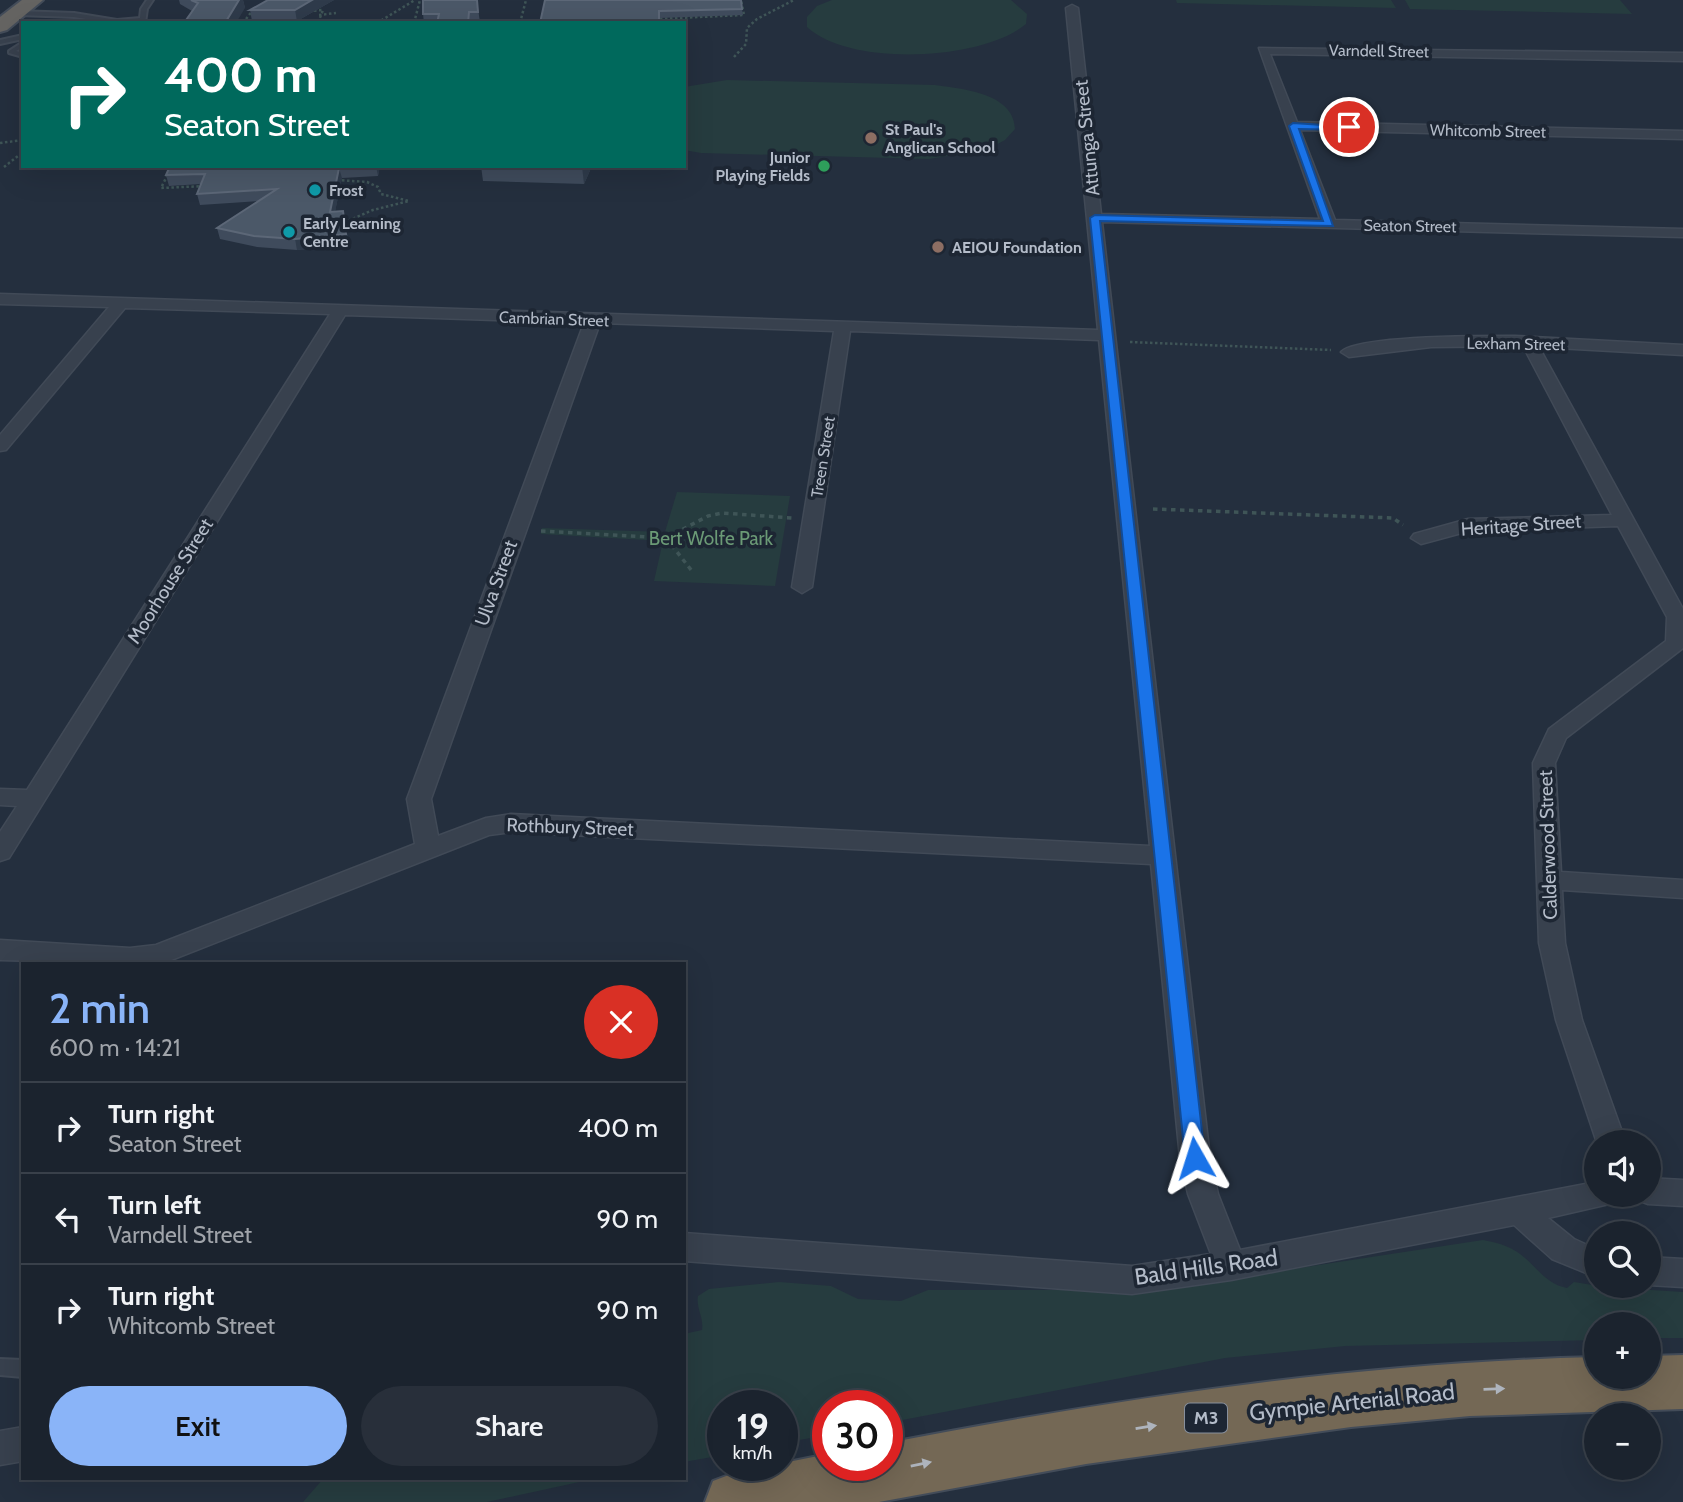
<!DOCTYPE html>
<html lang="en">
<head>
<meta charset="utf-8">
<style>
  body { margin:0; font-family:Cabin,sans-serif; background:#282f3a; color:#f1f3f6; height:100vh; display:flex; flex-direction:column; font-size:26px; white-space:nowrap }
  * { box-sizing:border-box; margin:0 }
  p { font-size:23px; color:#a0a4aa }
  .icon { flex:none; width:38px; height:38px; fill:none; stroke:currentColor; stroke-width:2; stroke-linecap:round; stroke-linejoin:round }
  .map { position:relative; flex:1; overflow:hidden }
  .side { position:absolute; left:21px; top:962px; width:665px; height:518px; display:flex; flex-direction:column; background:#1b232e; border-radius:0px; box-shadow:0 7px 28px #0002,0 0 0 2px #39404a }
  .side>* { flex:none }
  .guide { position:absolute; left:21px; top:21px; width:665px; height:147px; border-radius:0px; box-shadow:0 7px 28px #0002,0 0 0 2px #39404a; background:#00695c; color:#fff; overflow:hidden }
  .fabs { position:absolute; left:1584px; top:1130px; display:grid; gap:14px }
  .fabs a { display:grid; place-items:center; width:77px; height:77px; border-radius:50%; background:#1b232e; box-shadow:0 7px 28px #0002,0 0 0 2px #39404a; font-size:35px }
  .speed { position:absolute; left:707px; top:1390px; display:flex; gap:14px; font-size:35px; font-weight:700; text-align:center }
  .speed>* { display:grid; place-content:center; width:91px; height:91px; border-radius:50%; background:#1b232e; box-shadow:0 7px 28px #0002,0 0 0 2px #39404a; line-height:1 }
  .speed small { font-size:18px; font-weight:400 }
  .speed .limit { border:10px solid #d22; background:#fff; color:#111 }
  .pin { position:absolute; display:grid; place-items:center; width:60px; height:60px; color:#fff; margin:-30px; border:4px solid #fff; border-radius:50%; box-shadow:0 2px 7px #0007 }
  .me { position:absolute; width:77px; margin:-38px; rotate:354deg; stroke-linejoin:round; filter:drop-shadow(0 0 5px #0008) }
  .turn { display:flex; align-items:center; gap:24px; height:147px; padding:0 28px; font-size:32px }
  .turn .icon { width:91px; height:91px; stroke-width:2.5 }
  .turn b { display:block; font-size:49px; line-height:60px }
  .round { display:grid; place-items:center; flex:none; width:74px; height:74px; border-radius:37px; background:#282f3a }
  .head { display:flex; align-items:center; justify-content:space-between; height:119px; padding:0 28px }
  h1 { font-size:42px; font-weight:600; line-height:52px; color:#8ab4f8 }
  .action { display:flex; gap:14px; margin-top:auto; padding:14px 28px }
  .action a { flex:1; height:80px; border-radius:42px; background:#8ab4f8; color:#111; font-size:28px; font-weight:600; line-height:80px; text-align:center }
  .action a+a { background:#282f3a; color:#f1f3f6 }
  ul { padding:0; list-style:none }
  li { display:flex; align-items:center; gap:21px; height:91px; padding:0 28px; border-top:2px solid #39404a }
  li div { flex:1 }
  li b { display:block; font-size:26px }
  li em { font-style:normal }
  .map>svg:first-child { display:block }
</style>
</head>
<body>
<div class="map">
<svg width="1683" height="1502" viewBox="0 0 1683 1502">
  <rect width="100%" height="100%" fill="#242f3e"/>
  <g fill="#263c3f">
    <path d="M 832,0 L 1011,0 L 1027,14 L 1026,24 C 982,61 850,67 807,27 L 807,17 L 817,6 Z"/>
    <path d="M 1176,0 L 1391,0 L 1396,8 L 1177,3 Z"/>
    <path d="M 1405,0 L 1620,0 L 1632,14 L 1410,9 Z"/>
    <path d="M 727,80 L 935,85 C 963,89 1014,93 1015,129 L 1005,140 L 986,150 L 929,159 L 701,153 L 684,150 L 684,87 Z"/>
    <path d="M 677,492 L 790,496 L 775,586 L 654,581 L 663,541 L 541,534 L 542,528 L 665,532 Z"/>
    <path d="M 1483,1240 C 1499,1243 1513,1247 1525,1258 C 1540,1271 1547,1284 1567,1288 L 1574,1282 L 1604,1287 L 1683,1292 L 1683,1338 L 1649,1338 L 1648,1325 L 1596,1325 L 1596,1340 L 1345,1346 L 1225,1358 L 887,1423 L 887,1405 L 828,1405 L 828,1435 L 782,1443 L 782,1405 L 723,1405 L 723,1455 L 684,1462 L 684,1334 L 702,1330 C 704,1317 696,1309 698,1296 L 709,1289 L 779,1282 L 831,1286 L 858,1299 L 901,1301 L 928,1290 L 1086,1290 L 1188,1285 Z"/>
    <path d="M 323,1479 L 593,1479 L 487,1502 L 303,1502 Z"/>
  </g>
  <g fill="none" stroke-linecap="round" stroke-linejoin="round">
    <defs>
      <g id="service">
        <path d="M 147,0 L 153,0 L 147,9 L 145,23 L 110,23 L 74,17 L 18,15 L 15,13 L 18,11 L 74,13 L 117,20 L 140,18 L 141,9 Z"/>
        <path d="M 23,35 L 23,39 L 0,44 L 0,40 Z"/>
        <path d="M 23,42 L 23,47 L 16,51 L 23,53 L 23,57 L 9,53 L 9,51 Z"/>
        <path d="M 0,1359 L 23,1360 L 23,1377 L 0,1375 Z"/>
      </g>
      <g id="minor">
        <path d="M 1072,5 L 1078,8 L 1101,214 L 1320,219 L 1259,48 L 1683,53 L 1683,61 L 1270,54 L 1297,122 L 1683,131 L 1683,139 L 1300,130 L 1335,220 L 1683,229 L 1683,237 L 1102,222 L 1210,1158 L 1218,1194 L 1240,1250 L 1596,1182 L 1596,1195 L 1613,1195 L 1609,1204 L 1548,1218 L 1574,1239 L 1596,1249 L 1596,1277 L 1552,1259 L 1514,1225 L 1231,1280 L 1132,1294 L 684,1261 L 684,1233 L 1132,1266 L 1211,1254 L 1188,1194 L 1180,1158 L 1151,864 L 511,832 L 489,835 L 161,964 L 0,960 L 0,940 L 130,948 L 156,945 L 415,844 L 407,799 L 584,323 L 345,315 L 9,858 L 0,861 L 0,832 L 17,806 L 0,805 L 0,789 L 27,790 L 330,314 L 125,308 L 6,450 L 0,451 L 0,435 L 109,307 L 0,304 L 0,294 L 1098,330 L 1066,8 ZM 600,323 L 834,331 L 792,587 L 802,593 L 812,587 L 850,331 L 1099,340 L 1150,846 L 511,814 L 486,818 L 438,836 L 431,799 Z"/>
        <path d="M 1515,336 L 1683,345 L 1683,355 L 1539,347 L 1683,609 L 1683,648 L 1566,738 L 1555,763 L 1561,872 L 1683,880 L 1683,898 L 1562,890 L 1565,943 L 1582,1020 L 1626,1143 L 1597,1143 L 1556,1020 L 1539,943 L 1533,763 L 1549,729 L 1666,641 L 1667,617 L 1618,526 L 1469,531 L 1421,544 L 1411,538 L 1414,534 L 1468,519 L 1612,515 L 1523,346 L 1431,347 L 1349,357 L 1341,352 C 1358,335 1486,336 1515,336 Z"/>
        <path d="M 1648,1178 L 1683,1180 L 1683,1206 L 1648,1204 L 1638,1200 L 1635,1195 L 1648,1195 Z"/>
        <path d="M 1648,1257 L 1683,1259 L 1683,1287 L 1648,1285 Z"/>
        <path d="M 23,1427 L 23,1461 L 0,1465 L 0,1431 Z"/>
      </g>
      <path id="trunk" d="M 22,0 L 43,0 L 7,30 L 0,32 L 0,17 Z"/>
      <path id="motorway" d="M 1683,1355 L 1683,1409 L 1470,1416 L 1351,1427 L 1086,1464 L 879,1502 L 705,1502 L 713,1481 L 734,1473 L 828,1454 L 828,1465 L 887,1465 L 887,1443 C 1121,1398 1357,1363 1596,1357 L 1596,1377 L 1648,1377 L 1648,1356 Z"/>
    </defs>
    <use href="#service" stroke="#414a57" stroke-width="4"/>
    <use href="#minor" stroke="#414a57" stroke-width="3"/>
    <use href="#trunk" stroke="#434c59" stroke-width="4"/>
    <use href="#motorway" stroke="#434c59" stroke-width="4"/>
    <g stroke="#3f5557" stroke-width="2.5" stroke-dasharray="2.5 2.5" stroke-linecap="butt">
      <path d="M 309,11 L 323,10 L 318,23"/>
      <path d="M 319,15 L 336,13"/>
      <path d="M 655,19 L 744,15 L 741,0"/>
      <path d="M 243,23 L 284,22"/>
      <path d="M 243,23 L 253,10"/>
      <path d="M 377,23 L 415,0"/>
      <path d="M 414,23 L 420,0"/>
      <path d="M 520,23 L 526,0"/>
      <path d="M 734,57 L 746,44 L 747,28 L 757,19 L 794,0"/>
      <path d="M 0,143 L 23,140"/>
      <path d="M 172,166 L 161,188 L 206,186"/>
      <path d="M 4,167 L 23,152"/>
      <path d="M 337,180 L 367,182 L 378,187 L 381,194 L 409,201 L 373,210 L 345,222"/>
      <path d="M 1130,342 L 1331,350"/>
    </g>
    <g stroke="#3f5557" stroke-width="3.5" stroke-dasharray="4.5 4.5" stroke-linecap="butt">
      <path d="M 1153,509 L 1393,518 L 1403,525"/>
      <path d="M 541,531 L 666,538 L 708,516 L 722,513 L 792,518"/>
      <path d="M 666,538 L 692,571"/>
    </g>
    <use href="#service" fill="#38414e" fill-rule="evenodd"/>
    <use href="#minor" fill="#38414e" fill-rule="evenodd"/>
    <use href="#trunk" fill="#656462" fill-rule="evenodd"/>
    <use href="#motorway" fill="#746855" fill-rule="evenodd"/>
  </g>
  <g fill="#3f4b5c">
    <path d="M 179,0 L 243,0 L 245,8 L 192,11 L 180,4 Z"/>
    <path d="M 268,0 L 334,0 L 297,21 L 252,21 L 250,10 Z"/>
    <path d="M 477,0 L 480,23 L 424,23 L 423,14 Z"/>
    <path d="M 545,0 L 742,9 L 743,15 L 659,18 Z"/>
    <path d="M 170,166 L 380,166 L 378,176 L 342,178 L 335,211 L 343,211 L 349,245 L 297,250 L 257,247 L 220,239 L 217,228 L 258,201 L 200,205 L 197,194 L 201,184 L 169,186 L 166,175 Z"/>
    <path d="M 481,166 L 592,166 L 584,184 L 483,181 Z"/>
  </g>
  <g fill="#2f3b4b">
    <path d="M 239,0 L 243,0 L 245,8 L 236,23 L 225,23 Z"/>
    <path d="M 312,0 L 334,0 L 297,21 L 295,10 Z"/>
    <path d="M 376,166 L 380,166 L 378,176 Z"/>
    <path d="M 582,166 L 592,166 L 584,184 Z"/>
    <path d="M 339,168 L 342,178 L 333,222 L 330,212 Z"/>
    <path d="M 343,211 L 349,245 L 297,250 L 295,239 Z"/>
  </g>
  <g fill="#4b5868" stroke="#5c6777" stroke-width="2">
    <path d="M 191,0 L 239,0 L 225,23 L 184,23 L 198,3 Z"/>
    <path d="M 268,0 L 312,0 L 295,10 L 250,10 Z"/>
    <path d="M 423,0 L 477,0 L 478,12 L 469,12 L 468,23 L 437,23 L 439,14 L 423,14 Z"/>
    <path d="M 545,0 L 741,0 L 742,9 L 659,11 L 659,23 L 540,23 Z"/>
    <path d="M 170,166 L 364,166 L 339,168 L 330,212 L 343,211 L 346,234 L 295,239 L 254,236 L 217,228 L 277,189 L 197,194 L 205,174 L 166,175 Z"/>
  </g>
  <defs><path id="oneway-solid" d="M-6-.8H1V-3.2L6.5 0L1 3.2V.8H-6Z" transform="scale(1.75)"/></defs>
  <g fill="#aeb4bd">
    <use href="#oneway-solid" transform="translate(1494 1389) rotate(-2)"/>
    <use href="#oneway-solid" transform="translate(1146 1427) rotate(-9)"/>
    <use href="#oneway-solid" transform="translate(921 1464) rotate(-12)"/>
  </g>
  <path fill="#1a73e8" stroke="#114b97" stroke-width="2" d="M 1293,123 L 1353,127 L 1349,130 L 1299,129 L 1333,226 L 1100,221 L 1205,1158 L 1202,1164 L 1195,1167 L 1188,1164 L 1185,1158 L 1090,218 L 1095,215 L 1323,221 L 1289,126 Z"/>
  <g fill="#8d6e63" stroke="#1d2633" stroke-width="2.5">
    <circle cx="871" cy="138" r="7"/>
    <circle cx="938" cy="247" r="7"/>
  </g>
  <circle fill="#2e9e5b" stroke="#1d2633" stroke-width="2.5" cx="824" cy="166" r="7"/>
  <g fill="#0f9aa8" stroke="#1d2633" stroke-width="2.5">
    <circle cx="315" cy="190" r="7"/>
    <circle cx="289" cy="232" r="7"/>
  </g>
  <g text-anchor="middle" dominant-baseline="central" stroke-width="7" stroke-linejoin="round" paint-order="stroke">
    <g font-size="16" fill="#b4bcc9" stroke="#1d2633">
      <text transform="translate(1379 51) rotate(1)">Varndell Street</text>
      <text transform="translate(1488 131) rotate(1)">Whitcomb Street</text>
      <text transform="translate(1410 226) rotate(1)">Seaton Street</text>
      <text transform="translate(554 319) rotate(2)">Cambrian Street</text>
      <text transform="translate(1516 344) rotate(1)">Lexham Street</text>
      <text transform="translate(823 457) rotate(-81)">Treen Street</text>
    </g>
    <g font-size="16" font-weight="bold" fill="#b4bcc9" stroke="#1d2633" text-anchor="start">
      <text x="885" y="129">St Paul's<tspan x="885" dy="18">Anglican School</tspan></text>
      <text x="810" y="157" text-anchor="end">Junior<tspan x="810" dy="18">Playing Fields</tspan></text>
      <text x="329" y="190">Frost</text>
      <text x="303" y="223">Early Learning<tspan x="303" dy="18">Centre</tspan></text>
      <text x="952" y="247">AEIOU Foundation</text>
    </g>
    <rect fill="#1d2633" stroke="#878f9c" stroke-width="2" x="1185" y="1403.5" width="42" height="29" rx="5"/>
    <g font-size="18" font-weight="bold" fill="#b4bcc9">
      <text x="1206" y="1418">M3</text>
    </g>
    <g font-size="19" fill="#b4bcc9" stroke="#1d2633">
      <text transform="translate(1087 138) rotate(-96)">Attunga Street</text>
      <text transform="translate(1521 525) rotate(-4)">Heritage Street</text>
      <text transform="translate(170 581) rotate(-58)">Moorhouse Street</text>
      <text transform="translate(496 583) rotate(-70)">Ulva Street</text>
      <text transform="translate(570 827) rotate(2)">Rothbury Street</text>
      <text transform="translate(1548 845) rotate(-92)">Calderwood Street</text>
    </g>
    <g font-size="19" fill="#6b9a76" stroke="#1d2633">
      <text x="711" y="538">Bert Wolfe Park</text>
    </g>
    <g font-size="23" fill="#b4bcc9" stroke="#1d2633">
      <text transform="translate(1206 1267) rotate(-8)">Bald Hills Road</text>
      <text transform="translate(1352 1402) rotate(-6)">Gympie Arterial Road</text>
    </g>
  </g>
</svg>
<div class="fabs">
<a><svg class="icon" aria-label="sound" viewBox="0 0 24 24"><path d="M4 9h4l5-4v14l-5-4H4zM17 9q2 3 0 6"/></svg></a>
<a><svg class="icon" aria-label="search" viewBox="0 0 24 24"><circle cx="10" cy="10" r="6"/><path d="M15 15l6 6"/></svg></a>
<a>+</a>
<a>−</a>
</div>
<div class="speed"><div>19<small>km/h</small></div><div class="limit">30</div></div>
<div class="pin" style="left:1349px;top:127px;background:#d93025"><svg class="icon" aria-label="arrive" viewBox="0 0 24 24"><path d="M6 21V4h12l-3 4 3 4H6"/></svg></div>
<svg class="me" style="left:1195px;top:1158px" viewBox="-20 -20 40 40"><path d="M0-17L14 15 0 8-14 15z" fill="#1a73e8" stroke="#fff" stroke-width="4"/></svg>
<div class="guide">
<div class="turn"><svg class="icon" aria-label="right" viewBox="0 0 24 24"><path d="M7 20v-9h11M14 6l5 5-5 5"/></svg><div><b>400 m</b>Seaton Street</div></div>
</div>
<section class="side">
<div class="head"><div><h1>2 min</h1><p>600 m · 14:21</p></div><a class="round" style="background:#d93025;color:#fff"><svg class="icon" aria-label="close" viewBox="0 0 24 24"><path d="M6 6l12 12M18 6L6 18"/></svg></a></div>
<ul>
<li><svg class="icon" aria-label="right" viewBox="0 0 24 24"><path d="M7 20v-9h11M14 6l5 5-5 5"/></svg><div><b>Turn right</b><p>Seaton Street</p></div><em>400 m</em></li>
<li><svg class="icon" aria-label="left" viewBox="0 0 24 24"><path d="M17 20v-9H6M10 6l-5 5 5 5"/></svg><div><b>Turn left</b><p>Varndell Street</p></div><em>90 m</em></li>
<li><svg class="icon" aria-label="right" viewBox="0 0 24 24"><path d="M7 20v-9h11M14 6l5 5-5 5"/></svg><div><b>Turn right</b><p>Whitcomb Street</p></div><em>90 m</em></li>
</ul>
<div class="action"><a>Exit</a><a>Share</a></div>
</section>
</div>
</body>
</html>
